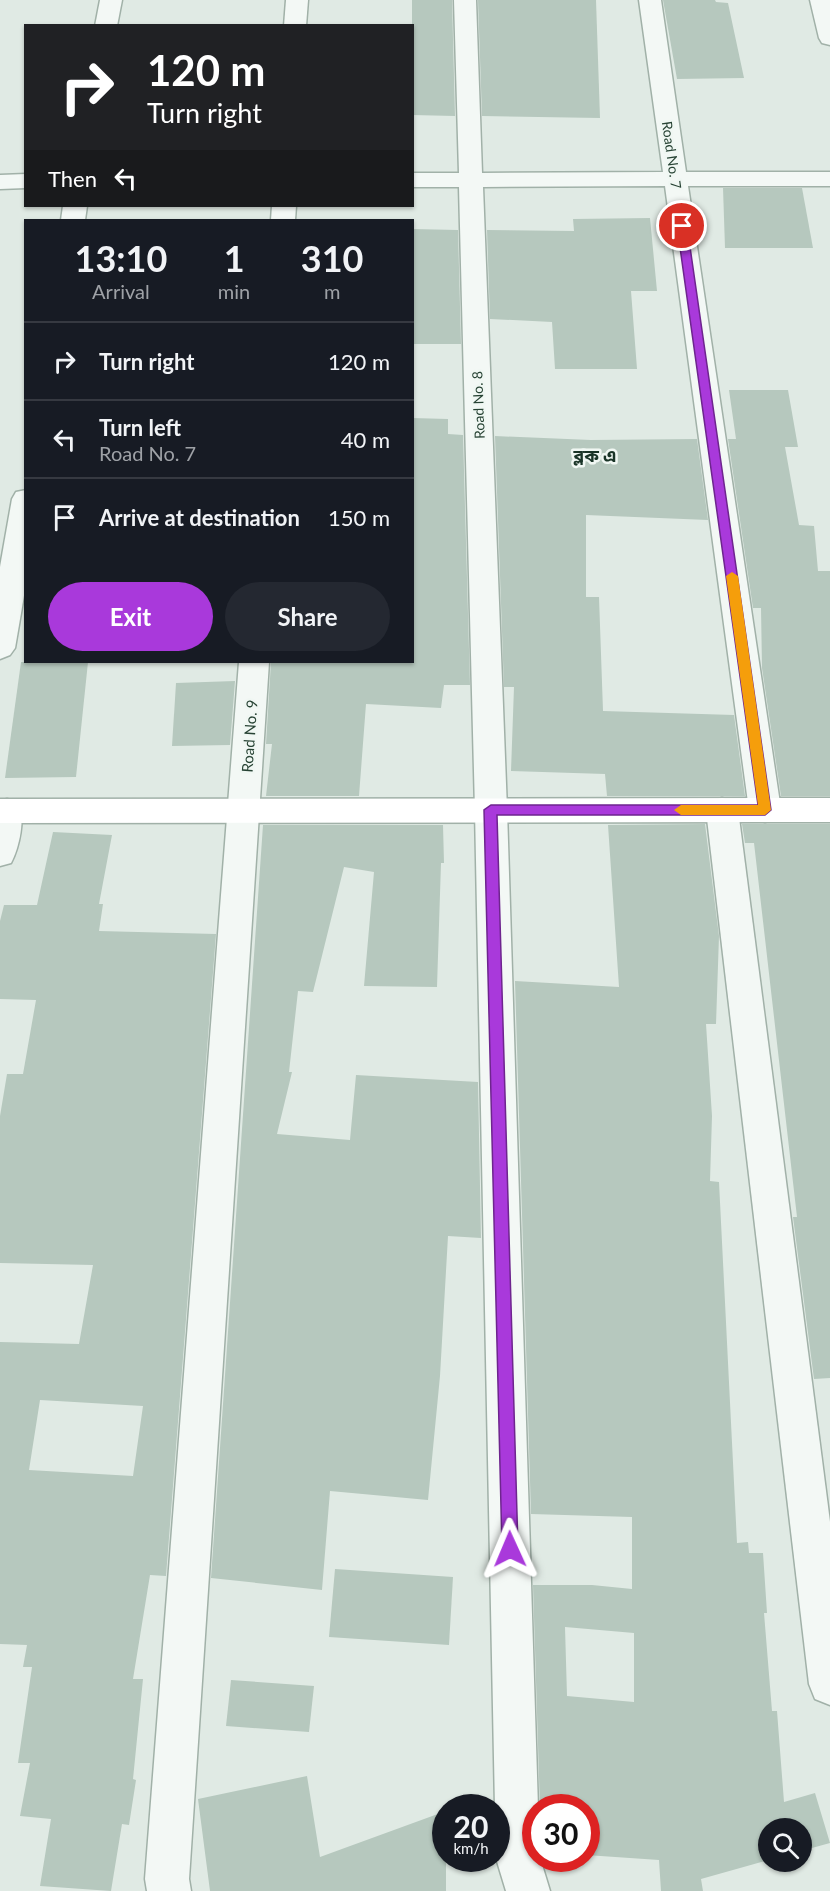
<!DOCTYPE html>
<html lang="en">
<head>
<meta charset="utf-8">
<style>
  body { margin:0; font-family:Lato,"Noto Sans Bengali",sans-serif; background:#242831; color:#f1f3f6; height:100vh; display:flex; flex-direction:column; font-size:22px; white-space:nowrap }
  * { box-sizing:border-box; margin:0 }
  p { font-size:20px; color:#9ea1a6 }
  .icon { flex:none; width:33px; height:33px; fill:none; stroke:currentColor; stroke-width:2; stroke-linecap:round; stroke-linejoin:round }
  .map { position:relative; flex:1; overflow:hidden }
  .sheet { position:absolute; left:24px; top:219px; width:390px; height:444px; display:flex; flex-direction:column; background:#171b24; border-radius:0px; box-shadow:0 2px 4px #0004 }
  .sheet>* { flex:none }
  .hud { position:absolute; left:24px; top:24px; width:390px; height:183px; border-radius:0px; box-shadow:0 2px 4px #0004; background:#202124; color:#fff; overflow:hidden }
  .fabs { position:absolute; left:758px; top:1818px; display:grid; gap:12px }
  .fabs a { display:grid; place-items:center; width:54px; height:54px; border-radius:50%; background:#171b24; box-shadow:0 2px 4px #0004; font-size:30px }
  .speed { position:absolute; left:432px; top:1794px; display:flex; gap:12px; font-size:30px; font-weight:700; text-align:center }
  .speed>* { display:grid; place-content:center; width:78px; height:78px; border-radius:50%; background:#171b24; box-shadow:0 2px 4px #0004; line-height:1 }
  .speed small { font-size:15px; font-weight:400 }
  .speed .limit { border:9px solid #d22; background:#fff; color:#111 }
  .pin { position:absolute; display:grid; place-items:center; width:51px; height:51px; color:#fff; margin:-26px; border:3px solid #fff; border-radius:50%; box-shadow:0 2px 6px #0007 }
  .me { position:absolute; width:66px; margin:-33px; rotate:359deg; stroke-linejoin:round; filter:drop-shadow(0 0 4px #0008) }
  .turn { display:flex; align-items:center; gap:21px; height:126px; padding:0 24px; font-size:27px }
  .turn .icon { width:78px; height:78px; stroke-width:2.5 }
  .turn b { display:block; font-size:42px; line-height:51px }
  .then { display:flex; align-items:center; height:57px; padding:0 24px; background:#0003; gap:12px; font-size:22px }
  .eta { display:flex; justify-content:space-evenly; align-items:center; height:102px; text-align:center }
  .eta b { font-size:36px; font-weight:700; line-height:42px }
  .button { display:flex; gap:12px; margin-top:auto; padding:12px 24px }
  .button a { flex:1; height:69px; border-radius:36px; background:#a939db; color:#fff; font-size:24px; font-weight:700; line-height:69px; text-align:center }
  .button a+a { background:#242831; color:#f1f3f6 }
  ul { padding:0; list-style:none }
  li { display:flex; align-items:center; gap:18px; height:78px; padding:0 24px; border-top:2px solid #363941 }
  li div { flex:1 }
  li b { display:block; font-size:22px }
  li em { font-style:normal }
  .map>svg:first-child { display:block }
</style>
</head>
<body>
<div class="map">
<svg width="830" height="1891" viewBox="0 0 830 1891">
  <rect width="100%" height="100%" fill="#e0eae4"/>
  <g fill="#b6c8be" fill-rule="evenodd">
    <path d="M 412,0 L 452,0 L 455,116 L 412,115 Z"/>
    <path d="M 478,0 L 596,0 L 600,118 L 482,116 Z"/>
    <path d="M 663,0 L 715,0 L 716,2 L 728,3 L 744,78 L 677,79 Z"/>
    <path d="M 723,188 L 802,188 L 813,248 L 725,248 Z"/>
    <path d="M 650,218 L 657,291 L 631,291 L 637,369 L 555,369 L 552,322 L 490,319 L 487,230 L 574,231 L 573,219 Z"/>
    <path d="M 412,229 L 458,230 L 461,344 L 412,344 Z"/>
    <path d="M 729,390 L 788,390 L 798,447 L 785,447 L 799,525 L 814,526 L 818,571 L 830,571 L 830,796 L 781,796 L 762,668 L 761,608 L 753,608 L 728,439 L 736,439 Z"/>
    <path d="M 412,418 L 448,419 L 448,434 L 463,435 L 470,685 L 444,685 L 441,708 L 366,704 L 359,796 L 266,796 L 272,744 L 266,744 L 271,662 L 412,662 Z"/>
    <path d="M 495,436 L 591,440 L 697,439 L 708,520 L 586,515 L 586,597 L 599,597 L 603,711 L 734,715 L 745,796 L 607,796 L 605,774 L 511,771 L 514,687 L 504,687 Z"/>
    <path d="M 21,662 L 88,662 L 76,777 L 5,778 Z"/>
    <path d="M 235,681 L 230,745 L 172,746 L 176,683 Z"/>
    <path d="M 705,824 L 719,936 L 716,1024 L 706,1024 L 712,1116 L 710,1181 L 719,1182 L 737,1543 L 748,1542 L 749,1553 L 763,1553 L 767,1613 L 764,1613 L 772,1711 L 777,1711 L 784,1802 L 815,1793 L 830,1843 L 801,1851 L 801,1828 L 768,1828 L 768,1860 L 701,1879 L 703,1891 L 661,1891 L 659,1860 L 586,1855 L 586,1808 L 540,1808 L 533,1585 L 592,1585 L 632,1589 L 632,1517 L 531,1514 L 515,981 L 619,987 L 608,825 ZM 565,1627 L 634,1633 L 634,1702 L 567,1696 Z"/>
    <path d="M 742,824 L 830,824 L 830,1378 L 814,1379 L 793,1217 L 797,1217 L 754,843 L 745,843 Z"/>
    <path d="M 263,825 L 443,825 L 444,863 L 441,863 L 437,987 L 364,986 L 374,872 L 344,867 L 313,992 L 298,991 L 289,1072 L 292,1072 L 277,1134 L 350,1140 L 356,1075 L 478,1082 L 481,1238 L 448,1236 L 440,1376 L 428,1500 L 330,1491 L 322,1590 L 211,1578 Z"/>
    <path d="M 53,832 L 112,835 L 99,904 L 103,904 L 99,931 L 216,934 L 166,1576 L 150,1575 L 133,1679 L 143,1679 L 133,1779 L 136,1780 L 129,1825 L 122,1824 L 111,1891 L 40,1886 L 51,1819 L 20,1816 L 30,1763 L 18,1763 L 32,1667 L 23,1667 L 27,1645 L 0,1644 L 0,1342 L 79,1344 L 93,1265 L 0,1263 L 0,1116 L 7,1074 L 23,1074 L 36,1000 L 0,999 L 0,921 L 4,905 L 37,905 ZM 40,1400 L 143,1406 L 133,1476 L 29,1470 Z"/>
    <path d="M 335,1569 L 453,1577 L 449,1645 L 329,1637 Z"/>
    <path d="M 231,1680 L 314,1686 L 309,1732 L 226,1726 Z"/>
    <path d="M 307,1776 L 320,1857 L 446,1811 L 446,1891 L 210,1891 L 198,1799 Z"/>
  </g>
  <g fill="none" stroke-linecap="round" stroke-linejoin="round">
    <defs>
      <g id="street">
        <path d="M 100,0 L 122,0 L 117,26 L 95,26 Z"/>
        <path d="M 286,0 L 308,0 L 306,26 L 284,26 Z"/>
        <path d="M 454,0 L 476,0 L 482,173 L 663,172 L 639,0 L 661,0 L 686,172 L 830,172 L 830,186 L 688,186 L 781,810 L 776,819 L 765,822 L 754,819 L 749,810 L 665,186 L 483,187 L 507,810 L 538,1808 L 536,1808 L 536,1858 L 540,1858 L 550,1891 L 506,1891 L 496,1858 L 475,810 L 459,187 L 412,187 L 412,173 L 459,173 Z"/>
        <path d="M 810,0 L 830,0 L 830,45 L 822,43 L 819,38 Z"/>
        <path d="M 26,174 L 26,188 L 0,189 L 0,175 Z"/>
        <path d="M 63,206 L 87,206 L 85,220 L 61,220 Z"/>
        <path d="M 272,206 L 296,206 L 295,220 L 271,220 Z"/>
        <path d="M 26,490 L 26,584 L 15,648 L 10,655 L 0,659 L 0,567 L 12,499 L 16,492 Z"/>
        <path d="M 239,662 L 269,662 L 189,1879 L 191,1891 L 147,1891 L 145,1879 Z"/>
        <path d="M 722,798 L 733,801 L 738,810 L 830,1522 L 830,1705 L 815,1699 L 809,1684 L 706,810 L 711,801 Z"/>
        <path d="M 7,799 L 18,802 C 26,818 19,848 11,863 L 0,866 L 0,801 Z"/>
      </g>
      <path id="secondary" d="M 830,798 L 830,822 L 0,823 L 0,799 Z"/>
    </defs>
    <use href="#street" stroke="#a1b1a8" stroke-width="3"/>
    <use href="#secondary" stroke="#a1b1a8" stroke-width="3"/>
    <use href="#street" fill="#f3f8f5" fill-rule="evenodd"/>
    <use href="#secondary" fill="#fff" fill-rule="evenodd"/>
  </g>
  <path fill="#a939db" stroke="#6e258e" stroke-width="1.5" d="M 682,223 L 687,226 L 771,810 L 765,815 L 497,815 L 518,1549 L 516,1554 L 510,1557 L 504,1554 L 502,1549 L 484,810 L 491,805 L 758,805 L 677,226 Z"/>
  <path fill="#f59e0b" d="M 732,572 L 738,576 L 771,810 L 765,815 L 681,815 L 674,810 L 681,805 L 758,805 L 726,576 Z"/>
  <g text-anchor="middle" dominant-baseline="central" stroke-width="5" stroke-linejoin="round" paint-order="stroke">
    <g font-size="14" fill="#274334" stroke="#f0f7f3">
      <text transform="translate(672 155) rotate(82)">Road No. 7</text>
      <text transform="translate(478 405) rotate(-92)">Road No. 8</text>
    </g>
    <g font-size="15" fill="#274334" stroke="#f0f7f3">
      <text transform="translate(249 736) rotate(-86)">Road No. 9</text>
    </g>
    <g font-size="18" font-weight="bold" fill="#193427" stroke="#f0f7f3">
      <text x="595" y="455">ব্লক এ</text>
    </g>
  </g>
</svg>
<div class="fabs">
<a><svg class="icon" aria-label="search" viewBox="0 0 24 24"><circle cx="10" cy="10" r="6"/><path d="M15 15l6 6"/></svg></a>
</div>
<div class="speed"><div>20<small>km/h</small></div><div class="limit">30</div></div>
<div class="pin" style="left:682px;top:226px;background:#d93025"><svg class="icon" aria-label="arrive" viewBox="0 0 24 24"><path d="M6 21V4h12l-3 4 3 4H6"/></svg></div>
<svg class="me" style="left:510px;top:1549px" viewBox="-20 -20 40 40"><path d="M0-17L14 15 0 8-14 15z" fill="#a939db" stroke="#fff" stroke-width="4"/></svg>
<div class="hud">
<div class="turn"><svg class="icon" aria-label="right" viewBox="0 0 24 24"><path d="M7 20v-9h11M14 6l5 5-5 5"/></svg><div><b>120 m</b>Turn right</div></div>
<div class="then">Then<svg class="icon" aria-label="left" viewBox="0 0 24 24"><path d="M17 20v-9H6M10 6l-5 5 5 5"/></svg></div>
</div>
<section class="sheet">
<div class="eta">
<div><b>13:10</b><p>Arrival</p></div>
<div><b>1</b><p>min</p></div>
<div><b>310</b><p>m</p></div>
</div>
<ul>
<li><svg class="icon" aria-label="right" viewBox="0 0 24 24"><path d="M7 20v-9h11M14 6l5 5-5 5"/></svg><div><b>Turn right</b></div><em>120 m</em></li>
<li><svg class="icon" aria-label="left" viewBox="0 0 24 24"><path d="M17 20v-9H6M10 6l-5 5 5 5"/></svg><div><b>Turn left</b><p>Road No. 7</p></div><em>40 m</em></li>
<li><svg class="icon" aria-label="arrive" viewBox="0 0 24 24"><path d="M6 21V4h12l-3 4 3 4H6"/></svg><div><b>Arrive at destination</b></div><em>150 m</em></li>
</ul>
<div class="button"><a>Exit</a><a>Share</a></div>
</section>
</div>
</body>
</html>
